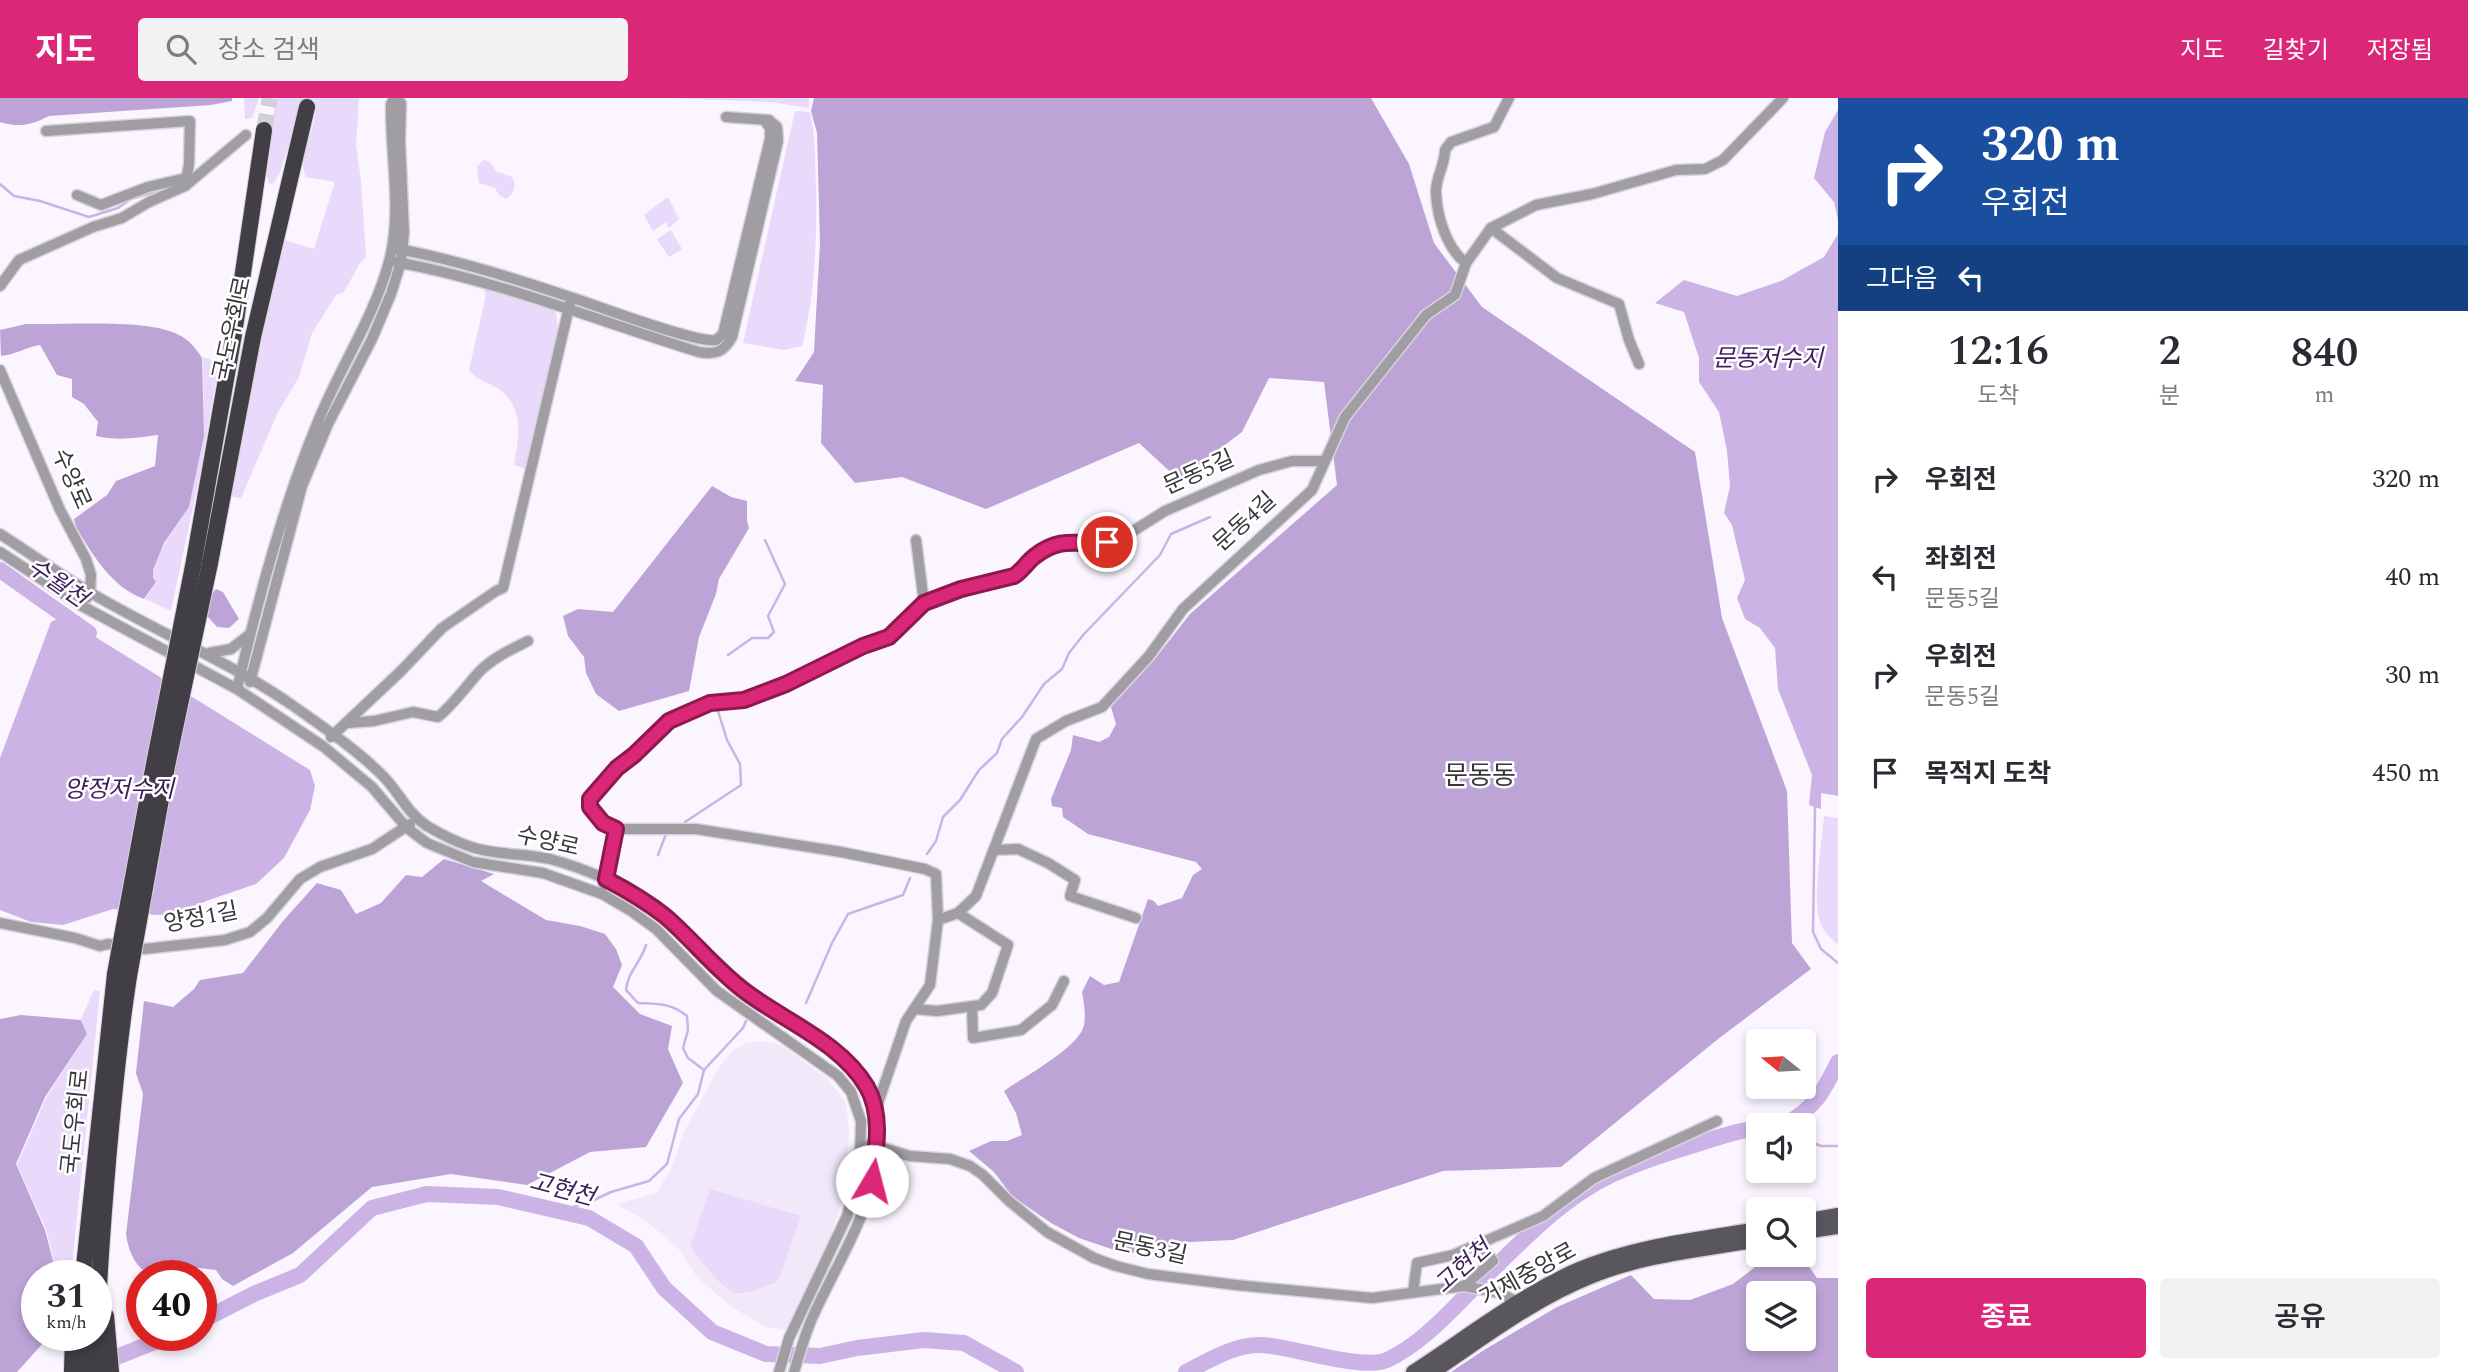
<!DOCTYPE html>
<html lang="ko">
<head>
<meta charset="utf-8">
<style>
  body { margin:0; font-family:Spectral,"Noto Sans KR",serif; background:#f2f2f3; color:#2b2b33; height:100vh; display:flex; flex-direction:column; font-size:26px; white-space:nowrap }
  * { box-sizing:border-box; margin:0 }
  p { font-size:23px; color:#7c7c81 }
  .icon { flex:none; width:38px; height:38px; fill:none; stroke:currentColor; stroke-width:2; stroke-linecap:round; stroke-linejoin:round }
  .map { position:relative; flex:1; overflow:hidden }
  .drawer { display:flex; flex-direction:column; background:#fff; width:630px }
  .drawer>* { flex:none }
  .top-card { background:#1a4fa0; color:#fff; overflow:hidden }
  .needle { width:46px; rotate:288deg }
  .fabs { position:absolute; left:1746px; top:931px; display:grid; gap:14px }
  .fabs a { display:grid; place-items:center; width:70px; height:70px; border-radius:7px; background:#fff; box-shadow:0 4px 10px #0003; font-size:35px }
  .speed { position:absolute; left:21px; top:1162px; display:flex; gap:14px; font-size:35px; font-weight:700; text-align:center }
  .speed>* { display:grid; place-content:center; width:91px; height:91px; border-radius:50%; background:#fff; box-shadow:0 4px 10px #0003; line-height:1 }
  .speed small { font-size:18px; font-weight:400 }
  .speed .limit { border:10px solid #d22; background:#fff; color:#111 }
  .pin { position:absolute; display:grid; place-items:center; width:60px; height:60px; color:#fff; margin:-30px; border:4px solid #fff; border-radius:50%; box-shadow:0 2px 7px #0007 }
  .me { position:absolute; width:77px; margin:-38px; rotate:8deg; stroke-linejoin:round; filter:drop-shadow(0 0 5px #0008) }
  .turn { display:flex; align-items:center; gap:24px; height:147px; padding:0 28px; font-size:32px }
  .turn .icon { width:91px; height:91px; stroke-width:2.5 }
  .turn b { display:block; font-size:49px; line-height:60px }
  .then { display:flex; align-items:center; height:66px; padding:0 28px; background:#0003; gap:14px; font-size:26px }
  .eta { display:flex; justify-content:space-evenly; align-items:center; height:119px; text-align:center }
  .eta b { font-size:42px; font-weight:600; line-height:49px }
  .button { display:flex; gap:14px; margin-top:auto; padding:14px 28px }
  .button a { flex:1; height:80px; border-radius:7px; background:#db2777; color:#fff; font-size:28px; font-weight:600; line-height:80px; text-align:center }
  .button a+a { background:#f2f2f3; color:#2b2b33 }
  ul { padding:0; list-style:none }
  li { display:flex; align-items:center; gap:21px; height:98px; padding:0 28px }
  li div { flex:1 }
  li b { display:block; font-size:26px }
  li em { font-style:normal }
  header { display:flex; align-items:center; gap:42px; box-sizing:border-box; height:98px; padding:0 35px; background:#db2777; color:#fff }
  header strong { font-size:33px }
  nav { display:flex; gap:38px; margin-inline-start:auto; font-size:24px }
  .search { width:490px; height:63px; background:#f2f2f3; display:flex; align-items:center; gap:18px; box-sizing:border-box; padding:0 24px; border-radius:7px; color:#7c7c81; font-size:26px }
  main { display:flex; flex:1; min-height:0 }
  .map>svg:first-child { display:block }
</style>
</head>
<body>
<header>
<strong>지도</strong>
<div class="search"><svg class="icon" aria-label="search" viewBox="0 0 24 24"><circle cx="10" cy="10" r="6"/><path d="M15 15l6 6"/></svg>장소 검색</div>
<nav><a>지도</a><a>길찾기</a><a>저장됨</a></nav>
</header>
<main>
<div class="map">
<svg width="1838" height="1274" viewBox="0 0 1838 1274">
  <rect width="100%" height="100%" fill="#faf5ff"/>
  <path fill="#f1e9fa" d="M 762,943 L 779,946 L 827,980 L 846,1005 L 849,1035 L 846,1080 L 840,1109 L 827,1150 L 786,1232 L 765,1229 L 729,1207 L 697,1179 L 678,1150 L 646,1123 L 616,1106 L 657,1095 L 672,1068 L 684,1034 L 718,971 L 732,953 L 746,945 Z"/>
  <g fill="#e9d9fa">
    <path d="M 244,0 L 259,0 L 252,20 L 245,21 Z"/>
    <path d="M 276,0 L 359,0 L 356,47 L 361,83 L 366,159 L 360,165 L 344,194 L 336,197 L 312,235 L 299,279 L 278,314 L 241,400 L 233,399 L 229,390 L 274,173 L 284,142 L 314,151 L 334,87 L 334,84 L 306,79 C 294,56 323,23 314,2 L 306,1 L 302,6 L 280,74 L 274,85 L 269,86 L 265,71 Z"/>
    <path d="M 670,0 L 809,0 L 809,10 L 771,4 Z"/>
    <path d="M 795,13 L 810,14 C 816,39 815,65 816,90 C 817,143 815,197 802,248 L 784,252 L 743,245 Z"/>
    <path d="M 483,62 L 490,64 L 496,73 L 512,79 C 517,88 514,96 506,101 L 499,97 L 495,90 L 479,85 L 477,69 Z"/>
    <path d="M 668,99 L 679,121 L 669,130 L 666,124 L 653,133 L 644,117 Z"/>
    <path d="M 671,132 L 682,151 L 669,159 L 657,141 Z"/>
    <path d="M 484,191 L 552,209 L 556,214 L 558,232 L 526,371 L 514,367 C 519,340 525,308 497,290 C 486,283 477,283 469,272 L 486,197 Z"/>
    <path d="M 203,259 L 219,264 L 202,366 L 171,513 L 145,501 L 156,485 L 153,480 L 153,472 L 165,445 L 189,409 L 204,338 Z"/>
    <path d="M 1824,718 L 1838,720 L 1838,847 C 1831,840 1821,832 1819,821 C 1813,797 1822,744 1824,718 Z"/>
    <path d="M 94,892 L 100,893 L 71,1178 L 58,1178 L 46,1131 L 17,1067 L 46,1000 L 87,936 L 81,921 Z"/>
    <path d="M 710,1091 L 801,1118 L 781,1175 L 776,1185 C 764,1188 750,1196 737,1195 C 723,1194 699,1160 690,1148 Z"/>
    <path d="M 47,1237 L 68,1237 L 67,1255 L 46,1242 Z"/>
  </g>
  <g fill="#bda4d7" fill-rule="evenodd">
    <path d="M 0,0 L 232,0 L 232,3 L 211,7 L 49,18 C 31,27 20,30 0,24 Z"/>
    <path d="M 814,0 L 1371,0 L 1409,66 L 1434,145 L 1482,209 L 1695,354 L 1722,520 L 1787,693 L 1792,845 L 1811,871 L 1718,941 L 1561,1069 L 1443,1073 L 1233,1142 L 1190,1144 L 1156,1157 L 1117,1153 L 1079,1140 L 1051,1125 L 1012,1098 L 994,1074 L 969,1053 L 991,1043 L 1007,1043 L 1022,1037 L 1016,1015 L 1004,993 C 1022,980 1080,949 1084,927 C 1086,916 1084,905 1082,894 L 1090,878 L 1104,887 L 1119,884 L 1148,801 L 1154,803 L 1158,808 L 1182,800 L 1193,777 L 1202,771 L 1196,764 L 1088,736 L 1063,719 L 1062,710 L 1052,708 L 1051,701 L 1071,652 L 1073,637 L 1099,644 L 1109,639 L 1116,626 L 1111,609 L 1154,562 L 1190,516 L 1337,387 L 1324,284 L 1269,280 L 1242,334 L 1179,382 L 1139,345 L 986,411 L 902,379 L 855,385 L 821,345 L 823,287 L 795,283 L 814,254 L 820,145 L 817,35 L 811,13 Z"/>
    <path d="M 26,226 C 64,227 150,220 179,237 C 189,242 196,250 202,260 L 204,338 L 189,409 L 164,445 L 153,472 L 153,480 L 156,484 L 144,501 C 111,489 93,457 76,429 L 74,421 L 107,397 L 116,383 L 155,368 L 158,337 C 136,340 118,343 96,338 L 98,324 L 84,306 L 72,299 L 72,281 L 57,277 L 40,247 C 26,249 15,257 1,258 L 0,232 Z"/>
    <path d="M 712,388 L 731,399 L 747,403 L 747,423 L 749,430 L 719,481 L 716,496 L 699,539 L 689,593 L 619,613 L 596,596 L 586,575 L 584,559 L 568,538 L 563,518 L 578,511 L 613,514 Z"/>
    <path d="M 216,491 L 223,494 L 239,521 L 229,530 L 217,529 L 208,519 L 204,519 L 207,495 L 212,496 Z"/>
    <path d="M 444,761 L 494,776 L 481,783 L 546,822 L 580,828 L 605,836 L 616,851 L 622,867 L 613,889 L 640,916 L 672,928 L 668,951 L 683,985 L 646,1049 L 590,1054 L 527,1087 L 451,1076 L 372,1089 L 293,1155 L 233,1188 L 222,1181 L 216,1172 C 204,1171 189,1168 177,1170 C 170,1171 164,1179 156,1178 C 137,1175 128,1153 126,1136 L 143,996 L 136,975 L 144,903 L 173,909 L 194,891 L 200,882 L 243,875 L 283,823 L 317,785 L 341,792 L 356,816 L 381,805 L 406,777 L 422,779 Z"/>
    <path d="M 21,917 L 81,922 L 87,936 L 45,999 L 16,1066 L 45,1132 L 57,1178 L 37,1178 L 37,1237 L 46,1237 L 45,1243 L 17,1274 L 0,1274 L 0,921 Z"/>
    <path d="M 1771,1157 L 1801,1157 L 1817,1180 L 1838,1180 L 1838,1274 L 1451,1274 L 1484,1252 L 1557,1209 L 1631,1177 L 1654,1201 L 1690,1202 L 1733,1186 ZM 1804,1195 L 1804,1241 L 1759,1241 L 1759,1195 Z"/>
  </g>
  <g fill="#ccb3e6">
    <path d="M 1838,12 L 1838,122 L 1834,104 L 1814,80 L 1825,34 Z"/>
    <path d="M 1838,136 L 1838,698 L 1821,695 L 1821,711 L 1809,707 L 1812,677 L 1778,591 L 1775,550 L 1760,530 L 1745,521 L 1737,500 L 1745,482 L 1732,427 L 1724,415 L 1730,388 L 1727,353 L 1719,314 L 1699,284 L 1699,260 L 1684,214 L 1655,205 L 1684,182 L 1737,198 L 1781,183 L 1824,159 Z"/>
    <path d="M 57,521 L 89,535 L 310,672 L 315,688 L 310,712 L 284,760 L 256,786 L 206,803 L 182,816 L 155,817 L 113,811 L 63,827 L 31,824 L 0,812 L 0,660 L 51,524 Z"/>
  </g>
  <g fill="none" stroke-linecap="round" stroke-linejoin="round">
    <g stroke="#ccb3e6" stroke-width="2.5">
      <path d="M 0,86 L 14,98 L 40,103 L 89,119 L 118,110 L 131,101 L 154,94"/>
      <path d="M 728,557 L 752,540 L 768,540 L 774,534 L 768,518 L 785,486 L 765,442"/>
      <path d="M 1815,709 L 1813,834 L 1821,851 L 1838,865"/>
      <path d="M 685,724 L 741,687 L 740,666 L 727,642 L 718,613"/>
      <path d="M 927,756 L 936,743 L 943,719 L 960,702 L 979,672 L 997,655 L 1002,641 L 1022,619 L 1044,586 L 1062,571 L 1069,555 L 1084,536 L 1160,457 L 1171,436 L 1210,419"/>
      <path d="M 658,757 L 666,736"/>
      <path d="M 646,847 C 640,866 628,873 626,892 L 638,905 C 658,906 671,905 687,918 L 688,932 L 683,950 L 688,960 L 704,972"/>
      <path d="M 806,905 L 832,845 L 848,816 L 903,797 L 910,780"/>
      <path d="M 1804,1041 L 1821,1048 L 1838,1048"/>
      <path d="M 560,1113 L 590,1104 L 611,1094 L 649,1083 L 667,1066 L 679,1021 L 698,996 L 704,972 L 743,930 L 746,923"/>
    </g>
    <g stroke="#ccb3e6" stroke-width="16">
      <path d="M 0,472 L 89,535"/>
      <path d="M 1785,1027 C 1816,1008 1822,996 1838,964"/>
      <path d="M 201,1223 L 256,1195 L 300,1177 L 372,1110 L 427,1096 L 498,1099 L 589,1120 L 636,1148 L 664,1190 L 712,1234 L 766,1256 L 820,1258 L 857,1250 L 924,1242 L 964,1245 L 1016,1274"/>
      <path d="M 99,1266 L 172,1237"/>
      <path d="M 1186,1274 C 1208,1263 1235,1246 1261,1247 C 1291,1248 1362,1273 1387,1262 C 1426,1244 1457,1205 1488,1176 C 1524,1141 1562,1101 1607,1079 C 1635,1065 1667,1055 1697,1046 C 1717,1040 1738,1032 1759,1030"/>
    </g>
    <path stroke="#d3cfd8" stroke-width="16" stroke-dasharray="16 8" stroke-linecap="butt" d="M 264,32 L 270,0"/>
    <defs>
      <g id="minor">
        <path d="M 46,33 L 190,23 L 189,66 L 185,88"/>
        <path d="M 77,97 L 101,107 L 148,89 L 186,80"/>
        <path d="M 1491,130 L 1557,180 L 1619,206 L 1629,242 L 1639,266"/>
        <path d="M 398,151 C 457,162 516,181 573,200 C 598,208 697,246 716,242 L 723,236 L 770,41 L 770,30 L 765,23"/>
        <path d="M 396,164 C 500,183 598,223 699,254 C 715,257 724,254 732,239 L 778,43 L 777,29 L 769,22 L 726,19"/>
        <path d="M 1466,165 C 1447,151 1437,119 1436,95 C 1435,81 1445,67 1445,52 L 1451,44 L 1494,29 L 1509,0"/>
        <path d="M 0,188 L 19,162 L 93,129 L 122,120 L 149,104 L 185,88 L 246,37"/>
        <path d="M 0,272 L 60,412 L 86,461 L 91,477 L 90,495 L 87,500"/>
        <path d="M 0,436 C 30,455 60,477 91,495 C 157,534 228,563 292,607 C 323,629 356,651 383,678 C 399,694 407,715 427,728 C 444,738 463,748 483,752 C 505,757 528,756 550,761 C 569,766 590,774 608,782 C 663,807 697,856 744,892 C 776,917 822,937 849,965 C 862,978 871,995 875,1013 C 891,1085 842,1154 814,1216 C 805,1235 800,1255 794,1274"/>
        <path d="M 916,442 L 924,505"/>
        <path d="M 0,454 L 82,508 L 237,591 L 324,649 L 372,689 L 407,730 L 427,745 L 473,764 L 543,775 L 602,796 L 631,813 L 656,831 L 717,893 L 838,978 L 851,994 L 861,1023 L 860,1059 L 856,1085 L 847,1118 L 789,1240 L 779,1274"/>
        <path d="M 209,555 L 231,551 L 249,537"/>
        <path d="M 237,591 C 258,502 282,411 317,326 C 339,270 375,219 390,160 C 402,110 390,57 391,6 L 394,1 L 397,1 L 401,5 L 400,42 L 404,135 L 401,164 L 391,196 L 372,241 L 328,326 L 302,388 L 250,584"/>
        <path d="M 347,625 L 374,623 L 413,614 L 438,619 C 455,605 466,588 480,573 C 494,559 512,551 528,543"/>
        <path d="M 331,639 L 401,573 L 442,530 L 496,493 L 503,490 L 570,205"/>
        <path d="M 616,731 L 603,725 L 590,709 L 590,701 L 616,670 L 634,657 L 669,623 L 711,605 L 744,602 L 786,585 L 863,548 L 889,539 L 924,505 L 961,491 L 1015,478 L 1022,473 L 1033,459 L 1058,446 L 1070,443 L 1097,445 L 1122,440 L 1165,413 L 1259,372 L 1292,363 L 1325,363"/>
        <path d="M 994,752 L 1018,751 L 1048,765 L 1075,782 L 1070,798 L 1136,820"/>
        <path d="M 604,787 L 616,731 L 696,731 L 841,754 L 925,771 L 936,776 L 938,822"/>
        <path d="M 0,825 L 75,840 L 100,848 L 108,846 L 145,851 L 225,842 L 250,834 L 267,820 L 300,781 L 320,769 L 372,751 L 410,726"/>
        <path d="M 972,909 L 973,940 L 1021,932 L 1052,907 L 1064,883"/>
        <path d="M 914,911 L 937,913 L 981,907 L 992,895 L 1008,847 L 958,815"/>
        <path d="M 875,1014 L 906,923 L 930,887 L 938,822 L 958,815 L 976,798 L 1036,641 L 1066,623 L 1102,609 L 1149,558 L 1183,511 L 1312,392 L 1345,319 L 1426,217 L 1455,197 L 1466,165 L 1491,130 L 1536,107 L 1592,96 L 1676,72 L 1705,71 L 1723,62 L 1783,0"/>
        <path d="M 870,1046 L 910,1058 L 950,1061 L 970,1068 L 983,1077 L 1009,1103 L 1047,1134 L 1094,1160 L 1116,1168 L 1148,1176 L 1236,1187 L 1372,1200 L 1464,1188 L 1500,1195 L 1521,1206"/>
        <path d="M 1464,1188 L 1493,1163 L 1480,1145"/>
        <path d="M 1413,1194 L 1417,1165 L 1453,1157 L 1543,1118 L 1594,1080 L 1717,1023"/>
      </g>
      <g id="major">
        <path d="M 1804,1123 L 1838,1117"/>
        <path d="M 1804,1134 L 1838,1129"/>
        <path d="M 1413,1274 C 1464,1241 1522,1196 1577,1172 C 1633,1148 1698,1141 1759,1131"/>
        <path d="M 1433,1274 C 1484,1240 1533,1202 1590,1179 C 1643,1157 1703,1152 1759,1142"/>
      </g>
      <g id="highway">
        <path d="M 194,463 L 234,236 L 264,32"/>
        <path d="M 210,465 L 253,239 L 307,9"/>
        <path d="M 83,1178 L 115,876"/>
        <path d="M 106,1218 L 111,1274"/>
        <path d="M 83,1237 L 85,1274"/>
        <path d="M 72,1274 L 73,1237"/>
        <path d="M 96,1274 C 96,1220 100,1167 104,1113 C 110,1034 117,956 129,878"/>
      </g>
    </defs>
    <use href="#minor" stroke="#d7d3dc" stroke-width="13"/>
    <use href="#major" stroke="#d7d3dc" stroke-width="17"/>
    <use href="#highway" stroke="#d7d3dc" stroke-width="18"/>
    <use href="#minor" stroke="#a09ea2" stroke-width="10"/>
    <use href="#major" stroke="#59565d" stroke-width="14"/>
    <use href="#highway" stroke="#413e45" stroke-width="16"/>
    <defs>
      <g id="highway-bridge">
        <path d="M 115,876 L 154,666 L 194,463"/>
        <path d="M 129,878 L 167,668 L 210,465"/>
      </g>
    </defs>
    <use href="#highway-bridge" stroke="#d7d3dc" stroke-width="18" stroke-linecap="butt"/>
    <use href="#highway-bridge" stroke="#413e45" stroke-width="16"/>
  </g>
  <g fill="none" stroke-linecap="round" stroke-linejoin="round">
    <defs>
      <path id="route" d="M 872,1083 C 876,1053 883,1017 867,989 C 841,945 786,924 746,894 C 716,872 693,842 665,818 C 646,803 627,792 606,781 L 616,731 L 603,725 L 590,709 L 590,701 L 617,670 L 634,657 L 669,623 L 710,605 L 744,602 L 786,586 L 863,548 L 889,539 L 924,505 L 961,491 L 1014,478 C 1023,472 1027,464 1035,458 C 1062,437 1078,448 1107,444"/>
    </defs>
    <use href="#route" stroke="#8e194d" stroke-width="18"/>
    <use href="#route" stroke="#db2777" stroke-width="12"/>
  </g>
  <g text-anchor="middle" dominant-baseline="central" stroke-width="5" stroke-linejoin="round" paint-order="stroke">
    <g font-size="23" fill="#39373b" stroke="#fff">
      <text transform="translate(233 231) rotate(-78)">국도우회로</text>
      <text transform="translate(1199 375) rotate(-24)">문동5길</text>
      <text transform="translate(71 381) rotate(66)">수양로</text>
      <text transform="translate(1245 424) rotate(-42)">문동4길</text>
      <text transform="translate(548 744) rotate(13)">수양로</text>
      <text transform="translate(201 820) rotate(-11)">양정1길</text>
      <text transform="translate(76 1024) rotate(-84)">국도우회로</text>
      <text transform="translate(1150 1151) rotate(12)">문동3길</text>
      <text transform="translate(1528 1177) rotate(-29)">거제중앙로</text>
    </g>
    <g font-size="24" font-style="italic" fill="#3f1d5a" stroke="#fff">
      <text x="1768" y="261">문동저수지</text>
      <text transform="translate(57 485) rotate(35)">수월천</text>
      <text x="119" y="692">양정저수지</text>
      <text transform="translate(562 1092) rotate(15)">고현천</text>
      <text transform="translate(1463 1169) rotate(-42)">고현천</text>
    </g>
    <g font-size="26" fill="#39373b" stroke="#fff">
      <text x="1480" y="678">문동동</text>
    </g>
  </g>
</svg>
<div class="fabs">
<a><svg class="needle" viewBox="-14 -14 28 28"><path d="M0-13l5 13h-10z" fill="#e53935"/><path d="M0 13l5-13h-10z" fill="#7c7c81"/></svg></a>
<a><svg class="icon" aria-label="sound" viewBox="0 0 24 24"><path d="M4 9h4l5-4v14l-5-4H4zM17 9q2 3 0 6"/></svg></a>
<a><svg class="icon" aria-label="search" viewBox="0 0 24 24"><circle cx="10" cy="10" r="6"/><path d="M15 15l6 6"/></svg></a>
<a><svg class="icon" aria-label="layers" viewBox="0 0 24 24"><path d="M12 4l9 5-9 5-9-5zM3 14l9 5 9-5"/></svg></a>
</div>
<div class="speed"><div>31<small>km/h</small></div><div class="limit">40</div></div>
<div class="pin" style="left:1107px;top:444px;background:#d93025"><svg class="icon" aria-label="arrive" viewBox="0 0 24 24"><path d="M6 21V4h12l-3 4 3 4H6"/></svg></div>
<svg class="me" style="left:872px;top:1083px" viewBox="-20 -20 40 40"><circle r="19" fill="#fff"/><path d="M0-13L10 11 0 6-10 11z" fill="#db2777"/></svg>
</div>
<section class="drawer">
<div class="top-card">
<div class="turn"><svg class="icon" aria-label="right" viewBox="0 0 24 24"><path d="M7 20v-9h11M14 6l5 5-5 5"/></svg><div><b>320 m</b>우회전</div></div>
<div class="then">그다음<svg class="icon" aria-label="left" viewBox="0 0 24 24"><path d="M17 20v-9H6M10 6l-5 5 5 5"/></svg></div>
</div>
<div class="eta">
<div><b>12:16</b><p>도착</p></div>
<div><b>2</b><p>분</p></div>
<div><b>840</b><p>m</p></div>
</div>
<ul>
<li><svg class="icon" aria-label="right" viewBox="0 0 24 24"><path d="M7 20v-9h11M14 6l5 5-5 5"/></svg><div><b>우회전</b></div><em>320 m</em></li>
<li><svg class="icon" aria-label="left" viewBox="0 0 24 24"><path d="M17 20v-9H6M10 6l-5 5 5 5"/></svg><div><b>좌회전</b><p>문동5길</p></div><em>40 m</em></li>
<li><svg class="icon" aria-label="right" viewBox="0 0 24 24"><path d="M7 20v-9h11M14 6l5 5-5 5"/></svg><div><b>우회전</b><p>문동5길</p></div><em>30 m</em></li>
<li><svg class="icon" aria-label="arrive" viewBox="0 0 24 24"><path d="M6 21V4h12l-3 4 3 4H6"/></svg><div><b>목적지 도착</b></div><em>450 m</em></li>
</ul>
<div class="button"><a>종료</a><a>공유</a></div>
</section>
</main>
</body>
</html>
